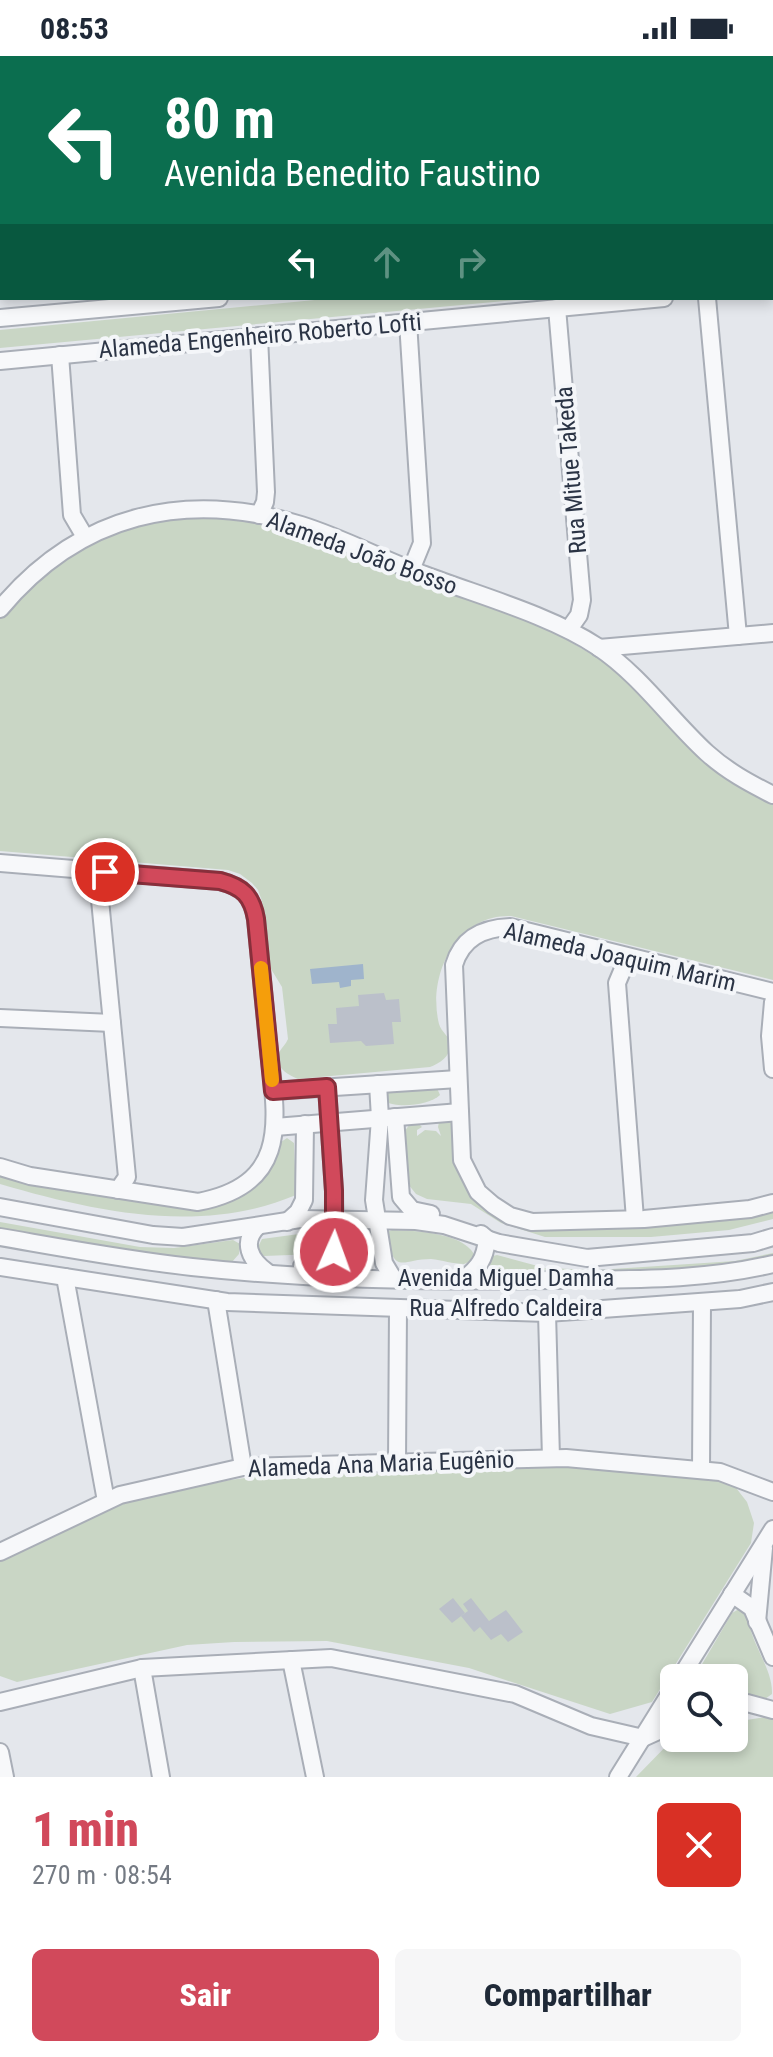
<!DOCTYPE html>
<html lang="pt">
<head>
<meta charset="utf-8">
<style>
  body { margin:0; font-family:"Roboto Condensed",sans-serif; background:#f6f6f7; color:#1f2937; height:100vh; display:flex; flex-direction:column; font-size:30px; white-space:nowrap }
  * { box-sizing:border-box; margin:0 }
  p { font-size:26px; color:#747a83 }
  .icon { flex:none; width:44px; height:44px; fill:none; stroke:currentColor; stroke-width:2; stroke-linecap:round; stroke-linejoin:round }
  .map { position:relative; height:1721px; overflow:hidden }
  .panel { display:flex; flex-direction:column; background:#fff; flex:1 }
  .panel>* { flex:none }
  .top-card { position:absolute; left:0px; top:0px; width:774px; height:244px; box-shadow:0 4px 12px #0003; background:#0b6e4f; color:#fff; overflow:hidden }
  .controls { position:absolute; left:660px; top:1608px; display:grid; gap:16px }
  .controls a { display:grid; place-items:center; width:88px; height:88px; border-radius:12px; background:#fff; box-shadow:0 4px 12px #0003; font-size:40px }
  .pin { position:absolute; display:grid; place-items:center; width:68px; height:68px; color:#fff; margin:-34px; border:4px solid #fff; border-radius:50%; box-shadow:0 2px 8px #0007 }
  .me { position:absolute; width:88px; margin:-44px; rotate:2deg; stroke-linejoin:round; filter:drop-shadow(0 0 6px #0008) }
  .turn { display:flex; align-items:center; gap:28px; height:168px; padding:0 32px; font-size:36px }
  .turn .icon { width:104px; height:104px; stroke-width:2.5 }
  .turn b { display:block; font-size:56px; line-height:68px }
  .lanes { display:flex; align-items:center; height:76px; padding:0 32px; background:#0003; justify-content:center; gap:40px; direction:ltr }
  .lanes .off { opacity:.35 }
  .round { display:grid; place-items:center; flex:none; width:84px; height:84px; border-radius:12px; background:#f6f6f7 }
  .overview { display:flex; align-items:center; justify-content:space-between; height:136px; padding:0 32px }
  h1 { font-size:48px; font-weight:800; line-height:60px; color:#d1495b }
  .action { display:flex; gap:16px; margin-top:auto; padding:16px 32px }
  .action a { flex:1; height:92px; border-radius:12px; background:#d1495b; color:#fff; font-size:32px; font-weight:800; line-height:92px; text-align:center }
  .action a+a { background:#f6f6f7; color:#1f2937 }
  .status { display:flex; justify-content:space-between; align-items:center; height:56px; padding:0 40px; background:#fff; direction:ltr }
  .status svg { height:22px; fill:currentColor }
  .map>svg:first-child { display:block }
</style>
</head>
<body>
<div class="status"><b>08:53</b><svg viewBox="0 0 49 12"><path d="M0 12V9h3v3zM5 12V6h3v6zM10 12V3h3v9zM15 12V0h3v12zM26 1h20v11H26zM47 4h2v5h-2z"/></svg></div>
<div class="map">
<svg width="773" height="1721" viewBox="0 0 773 1721">
  <rect width="100%" height="100%" fill="#e4e7ec"/>
  <g fill="#c9d6c5">
    <path d="M 336,242 L 537,242 L 0,292 L 0,274 Z"/>
    <path d="M 213,458 L 292,472 L 547,572 L 603,605 L 773,743 L 773,924 L 511,860 C 456,858 427,920 439,968 C 441,976 450,980 450,989 C 450,1001 440,1007 430,1011 L 298,1023 C 287,1019 272,1009 280,995 C 282,991 286,988 288,983 L 282,931 L 271,913 L 262,845 L 258,834 L 252,827 L 240,818 L 228,814 L 0,795 L 0,563 C 39,517 91,476 152,464 C 172,460 193,460 213,458 Z"/>
    <path d="M 436,1030 L 440,1039 C 430,1049 397,1053 385,1045 L 385,1038 L 390,1032 Z"/>
    <path d="M 452,1064 L 457,1106 L 504,1162 L 773,1152 L 773,1163 L 729,1174 L 651,1181 L 545,1181 L 501,1167 L 471,1148 L 427,1143 L 416,1138 L 408,1128 L 404,1076 L 410,1068 L 417,1066 L 422,1071 L 417,1074 L 417,1080 L 425,1074 L 436,1075 L 441,1080 L 438,1071 L 439,1066 Z"/>
    <path d="M 287,1082 L 294,1087 L 296,1139 C 201,1179 96,1156 0,1128 L 0,1114 L 195,1150 L 268,1112 L 281,1086 Z"/>
    <path d="M 0,1166 L 140,1191 L 174,1192 L 233,1184 L 240,1188 L 239,1198 L 231,1207 L 221,1208 L 0,1178 Z"/>
    <path d="M 309,1172 L 313,1172 L 323,1180 L 324,1191 L 316,1198 L 264,1200 L 257,1193 L 262,1183 L 299,1178 Z"/>
    <path d="M 345,1173 L 367,1175 L 374,1188 L 372,1198 L 342,1195 L 342,1174 Z"/>
    <path d="M 392,1174 C 416,1175 461,1176 474,1198 L 469,1206 L 464,1208 C 453,1208 442,1204 431,1203 C 401,1203 394,1221 387,1176 Z"/>
    <path d="M 773,1197 L 773,1205 L 686,1218 L 482,1219 L 489,1212 L 493,1200 L 497,1199 L 545,1212 L 597,1214 L 735,1205 Z"/>
    <path d="M 565,1409 L 701,1420 L 733,1428 L 747,1446 L 754,1467 L 751,1487 L 652,1646 L 610,1658 L 469,1612 L 327,1585 L 234,1586 L 187,1589 L 17,1626 L 0,1620 L 0,1505 L 128,1445 L 230,1424 L 268,1419 Z"/>
    <path d="M 739,1553 L 748,1558 C 749,1587 773,1611 772,1638 L 765,1643 L 747,1640 L 734,1641 L 734,1622 L 694,1622 L 732,1557 Z"/>
    <path d="M 766,1661 L 773,1663 L 773,1721 L 636,1721 L 674,1682 L 734,1682 L 734,1666 Z"/>
  </g>
  <path fill="#9fb4cc" d="M 363,908 L 364,923 L 351,924 L 351,930 L 340,932 L 339,926 L 312,928 L 310,913 Z"/>
  <g fill="#bbc0ca">
    <path d="M 384,937 L 386,944 L 399,943 L 401,966 L 392,966 L 394,988 L 366,990 L 361,985 L 330,987 L 328,968 L 337,968 L 336,952 L 359,950 L 358,939 Z"/>
    <path d="M 453,1542 L 465,1557 L 452,1567 L 439,1553 Z"/>
    <path d="M 471,1542 L 489,1565 L 506,1554 L 523,1576 L 508,1586 L 501,1578 L 491,1584 L 480,1571 L 474,1576 L 461,1560 L 468,1555 L 463,1548 Z"/>
  </g>
  <g fill="none" stroke-linecap="round" stroke-linejoin="round">
    <defs>
      <g id="minor">
        <path d="M 0,1 L 2,2"/>
        <path d="M 772,193 L 773,193"/>
        <path d="M 772,232 L 773,232"/>
        <path d="M 707,242 L 738,580"/>
        <path d="M 557,252 L 582,544 L 579,559 L 569,573"/>
        <path d="M 0,262 L 219,242"/>
        <path d="M 408,266 L 422,487 L 411,514"/>
        <path d="M 259,280 L 266,436 L 265,446 L 259,459"/>
        <path d="M 60,299 L 72,459 L 85,481"/>
        <path d="M 0,305 L 664,242"/>
        <path d="M 0,553 C 79,458 185,433 301,469 C 343,482 383,504 425,519 C 480,540 550,559 598,591 C 641,620 669,662 707,697 C 727,715 749,727 773,739"/>
        <path d="M 599,592 L 773,577"/>
        <path d="M 0,807 L 220,825 C 243,831 252,840 256,863 C 260,904 264,945 268,986 C 276,1061 293,1128 198,1146 L 30,1120 L 0,1111"/>
        <path d="M 105,816 L 100,844 L 127,1121 L 118,1134"/>
        <path d="M 633,902 L 625,908 L 617,927 L 635,1163"/>
        <path d="M 773,936 L 510,871 C 483,872 462,882 454,909 L 462,1104 L 478,1136 L 493,1149 L 510,1160 L 532,1166 L 644,1163 L 750,1153 L 773,1147"/>
        <path d="M 773,946 L 770,980 L 773,1013"/>
        <path d="M 0,962 L 112,967"/>
        <path d="M 378,1028 L 380,1062 L 374,1144 L 384,1207 L 393,1222"/>
        <path d="M 273,1035 L 458,1023"/>
        <path d="M 395,1061 L 401,1141 L 412,1154 L 431,1158"/>
        <path d="M 275,1071 L 460,1056"/>
        <path d="M 0,1151 L 153,1179 L 183,1181 L 300,1163 L 416,1165 L 444,1169 L 499,1187 L 587,1202 L 753,1187 L 773,1181"/>
        <path d="M 287,1166 L 298,1156 L 304,1144 L 305,1068"/>
        <path d="M 258,1170 C 241,1186 250,1204 267,1216"/>
        <path d="M 0,1181 C 64,1192 128,1204 192,1211 C 312,1224 435,1226 556,1224 C 629,1223 701,1225 773,1208"/>
        <path d="M 302,1210 L 321,1208 L 330,1201 L 335,1190 L 334,1135 L 327,1031"/>
        <path d="M 0,1211 L 227,1246 L 547,1257 L 740,1243 L 773,1236"/>
        <path d="M 65,1221 L 106,1445"/>
        <path d="M 463,1224 C 478,1212 485,1204 487,1183 L 481,1178"/>
        <path d="M 216,1244 L 243,1411"/>
        <path d="M 547,1257 L 551,1402"/>
        <path d="M 397,1407 L 398,1252"/>
        <path d="M 701,1414 L 702,1246"/>
        <path d="M 0,1496 L 120,1439 L 243,1411 L 566,1402 L 720,1416 L 773,1436"/>
        <path d="M 732,1538 L 752,1552 L 773,1601"/>
        <path d="M 757,1566 L 764,1492"/>
        <path d="M 291,1604 L 315,1721"/>
        <path d="M 142,1612 L 161,1721"/>
        <path d="M 680,1622 L 773,1473"/>
        <path d="M 0,1646 L 142,1612 L 331,1602 L 515,1638 L 591,1670 L 643,1682 L 674,1668"/>
        <path d="M 734,1650 L 747,1647 L 773,1654"/>
        <path d="M 0,1696 L 5,1721"/>
        <path d="M 618,1721 L 674,1631"/>
      </g>
    </defs>
    <use href="#minor" stroke="#a9aeb7" stroke-width="20"/>
    <use href="#minor" stroke="#f7f8fa" stroke-width="16"/>
  </g>
  <g fill="none" stroke-linecap="round" stroke-linejoin="round">
    <defs>
      <path id="route" d="M 105,816 L 220,825 C 243,831 252,840 256,863 L 273,1035 L 327,1031 L 334,1135 L 334,1196"/>
    </defs>
    <use href="#route" stroke="#882f3b" stroke-width="20"/>
    <use href="#route" stroke="#d1495b" stroke-width="14"/>
    <path stroke="#f59e0b" stroke-width="14" d="M 261,912 L 272,1024"/>
  </g>
  <g text-anchor="middle" dominant-baseline="central" stroke-width="8" stroke-linejoin="round" paint-order="stroke">
    <g font-size="24" fill="#2b3445" stroke="#f4f6f9">
      <text transform="translate(260 280) rotate(-5)">Alameda Engenheiro Roberto Lofti</text>
      <text transform="translate(571 414) rotate(-95)">Rua Mitue Takeda</text>
      <text transform="translate(362 497) rotate(20)">Alameda João Bosso</text>
      <text transform="translate(620 901) rotate(13)">Alameda Joaquim Marim</text>
      <text x="506" y="1222">Avenida Miguel Damha</text>
      <text x="506" y="1252">Rua Alfredo Caldeira</text>
      <text transform="translate(381 1408) rotate(-2)">Alameda Ana Maria Eugênio</text>
    </g>
  </g>
</svg>
<div class="controls">
<a><svg class="icon" aria-label="search" viewBox="0 0 24 24"><circle cx="10" cy="10" r="6"/><path d="M15 15l6 6"/></svg></a>
</div>
<div class="pin" style="left:105px;top:816px;background:#d93025"><svg class="icon" aria-label="arrive" viewBox="0 0 24 24"><path d="M6 21V4h12l-3 4 3 4H6"/></svg></div>
<svg class="me" style="left:334px;top:1196px" viewBox="-20 -20 40 40"><circle r="17" fill="#d1495b" stroke="#fff" stroke-width="3"/><path d="M0-11L8 9 0 5-8 9z" fill="#fff"/></svg>
<div class="top-card">
<div class="turn"><svg class="icon" aria-label="left" viewBox="0 0 24 24"><path d="M17 20v-9H6M10 6l-5 5 5 5"/></svg><div><b>80 m</b>Avenida Benedito Faustino</div></div>
<div class="lanes"><svg class="icon" aria-label="left" viewBox="0 0 24 24"><path d="M17 20v-9H6M10 6l-5 5 5 5"/></svg><svg class="icon off" aria-label="ahead" viewBox="0 0 24 24"><path d="M12 20V5M6 11l6-6 6 6"/></svg><svg class="icon off" aria-label="right" viewBox="0 0 24 24"><path d="M7 20v-9h11M14 6l5 5-5 5"/></svg></div>
</div>
</div>
<section class="panel">
<div class="overview"><div><h1>1 min</h1><p>270 m · 08:54</p></div><a class="round" style="background:#d93025;color:#fff"><svg class="icon" aria-label="close" viewBox="0 0 24 24"><path d="M6 6l12 12M18 6L6 18"/></svg></a></div>
<div class="action"><a>Sair</a><a>Compartilhar</a></div>
</section>
</body>
</html>
